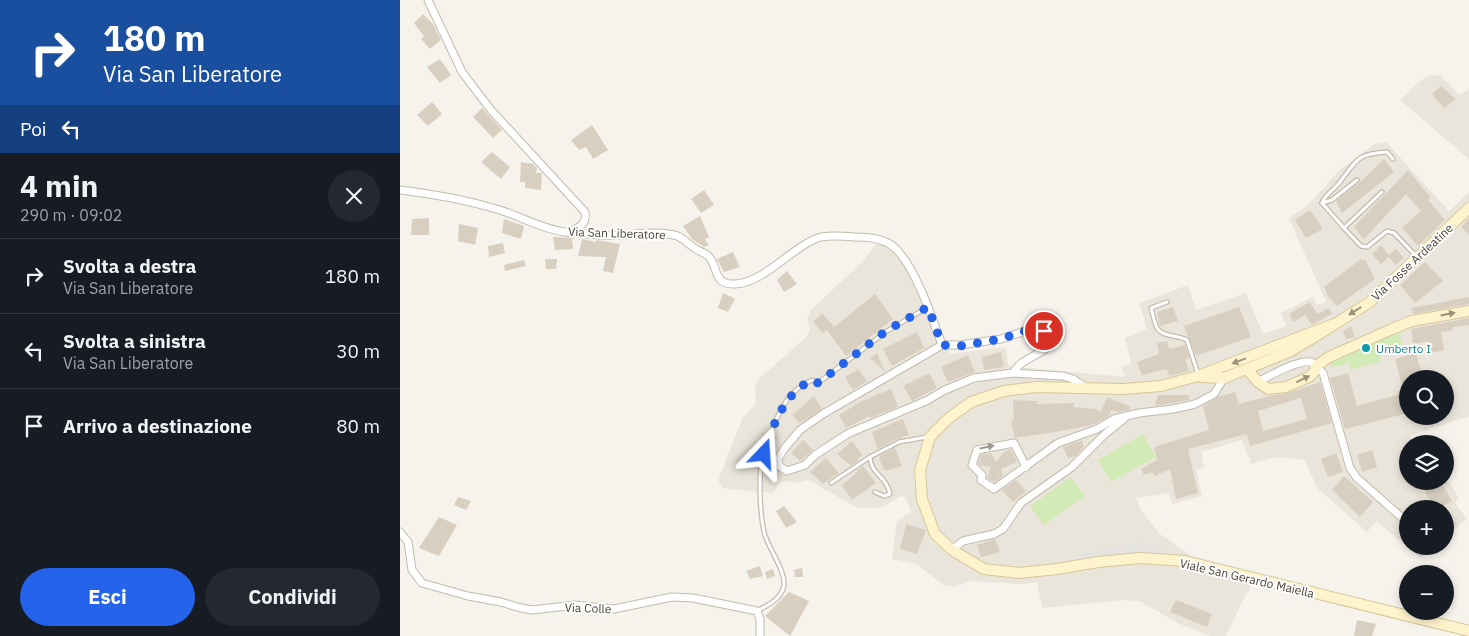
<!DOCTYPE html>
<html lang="it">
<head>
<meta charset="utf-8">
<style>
  body { margin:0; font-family:"IBM Plex Sans",sans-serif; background:#242831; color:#f1f3f6; height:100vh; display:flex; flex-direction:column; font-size:19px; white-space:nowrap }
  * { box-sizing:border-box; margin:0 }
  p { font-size:16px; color:#9ea1a6 }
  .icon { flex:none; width:28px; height:28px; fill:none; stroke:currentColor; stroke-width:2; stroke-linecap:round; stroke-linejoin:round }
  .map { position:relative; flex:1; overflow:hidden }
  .side { display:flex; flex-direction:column; background:#171b24; width:400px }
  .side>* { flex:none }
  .top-card { background:#1a4fa0; color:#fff; overflow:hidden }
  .fabs { position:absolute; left:999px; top:370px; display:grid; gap:10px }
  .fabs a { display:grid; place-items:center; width:55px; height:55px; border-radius:50%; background:#171b24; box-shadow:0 2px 8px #0003; font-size:25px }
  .pin { position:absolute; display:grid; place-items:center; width:42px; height:42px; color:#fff; margin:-21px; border:2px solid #fff; border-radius:50%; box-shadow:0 1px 5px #0007 }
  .me { position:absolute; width:55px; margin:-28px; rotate:20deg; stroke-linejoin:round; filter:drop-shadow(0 0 4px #0008) }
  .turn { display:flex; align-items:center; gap:18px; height:105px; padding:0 20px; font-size:22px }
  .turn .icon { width:65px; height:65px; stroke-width:2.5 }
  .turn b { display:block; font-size:35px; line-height:42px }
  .then { display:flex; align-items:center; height:48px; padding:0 20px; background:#0003; gap:10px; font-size:19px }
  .round { display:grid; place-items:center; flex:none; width:52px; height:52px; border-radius:26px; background:#242831 }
  .headline { display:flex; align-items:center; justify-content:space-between; height:85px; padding:0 20px }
  h1 { font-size:30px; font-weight:700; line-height:38px }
  .action { display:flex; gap:10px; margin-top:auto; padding:10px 20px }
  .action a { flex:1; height:58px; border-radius:30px; background:#2563eb; color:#fff; font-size:20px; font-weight:700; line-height:58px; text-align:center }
  .action a+a { background:#242831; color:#f1f3f6 }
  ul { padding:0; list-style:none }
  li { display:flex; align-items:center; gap:15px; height:75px; padding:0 20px; border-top:1px solid #363941 }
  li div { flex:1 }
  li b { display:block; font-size:19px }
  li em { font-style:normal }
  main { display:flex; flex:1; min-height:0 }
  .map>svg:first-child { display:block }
</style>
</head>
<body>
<main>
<section class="side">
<div class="top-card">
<div class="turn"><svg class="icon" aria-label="right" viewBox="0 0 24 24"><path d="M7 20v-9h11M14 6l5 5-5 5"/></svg><div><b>180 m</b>Via San Liberatore</div></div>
<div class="then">Poi<svg class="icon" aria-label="left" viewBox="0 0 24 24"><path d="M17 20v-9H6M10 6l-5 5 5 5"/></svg></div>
</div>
<div class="headline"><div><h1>4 min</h1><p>290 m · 09:02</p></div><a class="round"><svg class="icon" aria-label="close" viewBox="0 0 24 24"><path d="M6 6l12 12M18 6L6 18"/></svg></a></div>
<ul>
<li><svg class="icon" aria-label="right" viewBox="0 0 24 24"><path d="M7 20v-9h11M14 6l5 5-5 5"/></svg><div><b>Svolta a destra</b><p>Via San Liberatore</p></div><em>180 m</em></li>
<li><svg class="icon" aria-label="left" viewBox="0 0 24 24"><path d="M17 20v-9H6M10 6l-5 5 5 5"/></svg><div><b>Svolta a sinistra</b><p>Via San Liberatore</p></div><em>30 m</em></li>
<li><svg class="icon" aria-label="arrive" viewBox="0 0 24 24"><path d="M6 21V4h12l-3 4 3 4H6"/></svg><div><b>Arrivo a destinazione</b></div><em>80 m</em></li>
</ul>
<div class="action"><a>Esci</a><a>Condividi</a></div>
</section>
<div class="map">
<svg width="1069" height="636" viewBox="0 0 1069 636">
  <rect width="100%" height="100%" fill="#f6f3ec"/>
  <g fill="#eae5da" fill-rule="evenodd">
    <path d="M 1030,75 L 1041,76 L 1060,95 L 1069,89 L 1069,159 L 1000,100 L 1020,81 Z"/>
    <path d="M 986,142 L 1049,211 L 1069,192 L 1069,416 L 1009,436 L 1014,444 L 1008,444 L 1008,481 L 1045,481 L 1045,476 L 1059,498 L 1055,503 L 1067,519 L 1045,537 L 1045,509 L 1008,509 L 1008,546 L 1035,546 L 1021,558 L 976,521 L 967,532 L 917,488 L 905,460 L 876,457 L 851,464 L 842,440 L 801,452 L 804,467 L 796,470 L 802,496 L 772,504 L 769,493 L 736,498 L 742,512 L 760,534 L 794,558 L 857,577 L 843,600 L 826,636 L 810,636 L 777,623 L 740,601 L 722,600 L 642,608 L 637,582 L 622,584 L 571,581 L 554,587 L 543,585 L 517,564 L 492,559 L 497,522 L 501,518 L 511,512 L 506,498 L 501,496 L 481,508 L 458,508 L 408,480 L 396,483 L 384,481 L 379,482 L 373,493 L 329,489 L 323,488 L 319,483 L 319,478 L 343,417 L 356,404 L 355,385 L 358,380 L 407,336 L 410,331 L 407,319 L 411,310 L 461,263 L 482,238 L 490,239 L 500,245 L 524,286 L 532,314 L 550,354 L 606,347 L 608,366 L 725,377 L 721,367 L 731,363 L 725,338 L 747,329 L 739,303 L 788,285 L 796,310 L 846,293 L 863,334 L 886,326 L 881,313 L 913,297 L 917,305 L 926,302 L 889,218 L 907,206 L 941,169 L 975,144 ZM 1008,379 L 1045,379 L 1045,416 L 1008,416 Z"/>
  </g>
  <g fill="#d2eab5">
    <path d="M 997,325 L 1002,346 L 980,354 L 981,361 L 951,370 L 949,363 L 932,368 L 929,361 Z"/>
    <path d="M 743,434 L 756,457 L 711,482 L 698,460 Z"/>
    <path d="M 671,477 L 685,496 L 644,525 L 630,506 Z"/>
  </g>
  <path fill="#e5e3e0" d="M 744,542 L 767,551 L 769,558 L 680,564 L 675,554 Z"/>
  <g fill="#d8cfc1" fill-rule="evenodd">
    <path d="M 23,14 L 33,24 L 41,40 L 30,49 L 21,39 L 24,36 L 14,23 Z"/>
    <path d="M 40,59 L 51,75 L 40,83 L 27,67 Z"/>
    <path d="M 1041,86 L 1056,99 L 1044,108 L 1032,94 Z"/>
    <path d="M 32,102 L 42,114 L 28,126 L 17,115 Z"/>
    <path d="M 82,108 L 102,130 L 93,138 L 73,117 Z"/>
    <path d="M 192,125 L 208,150 L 193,159 L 186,147 L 179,150 L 171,140 Z"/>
    <path d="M 92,152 L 110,167 L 101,179 L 81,162 Z"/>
    <path d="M 984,159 L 994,172 L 942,213 L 936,201 L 959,183 Z"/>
    <path d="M 121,162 L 133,164 L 137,168 L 136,173 L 142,173 L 141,190 L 125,188 L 125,182 L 120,182 Z"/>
    <path d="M 1008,170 L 1031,198 L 1028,200 L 1045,220 L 1018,246 L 1002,228 L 1021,211 L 1006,194 L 964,239 L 954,227 Z"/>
    <path d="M 304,190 L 314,205 L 301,213 L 291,199 Z"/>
    <path d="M 910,210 L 923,229 L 906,238 L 895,220 Z"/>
    <path d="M 300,216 L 309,237 L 305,239 L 309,245 L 304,247 L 292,239 L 283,226 Z"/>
    <path d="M 29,218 L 29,235 L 11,235 L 12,219 Z"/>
    <path d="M 1069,218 L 1069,235 L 1061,227 Z"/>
    <path d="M 104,219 L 124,226 L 121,239 L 102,233 Z"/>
    <path d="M 59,224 L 78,228 L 75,245 L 58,241 Z"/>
    <path d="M 153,237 L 172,238 L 173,249 L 155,250 Z"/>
    <path d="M 182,239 L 196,242 L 196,240 L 203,241 L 220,244 L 213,273 L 203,271 L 206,257 L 178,256 Z"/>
    <path d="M 103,243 L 105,253 L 89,257 L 88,246 Z"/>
    <path d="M 981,245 L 989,255 L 996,249 L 1004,258 L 996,265 L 989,257 L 981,264 L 972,254 Z"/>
    <path d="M 333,252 L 340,267 L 324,272 L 317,259 Z"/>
    <path d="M 145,259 L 157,259 L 156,269 L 146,269 Z"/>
    <path d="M 961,259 L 963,261 L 965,259 L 975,279 L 937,306 L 928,296 L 924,287 Z"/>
    <path d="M 124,260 L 126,266 L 105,271 L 104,265 Z"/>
    <path d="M 1025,262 L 1043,281 L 1015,303 L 1000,285 Z"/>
    <path d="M 387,271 L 397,284 L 384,292 L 377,280 Z"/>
    <path d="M 323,293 L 335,299 L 328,312 L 318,308 Z"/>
    <path d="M 475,294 L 493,319 L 446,356 L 427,330 L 423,333 L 413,322 L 422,313 L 434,327 Z"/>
    <path d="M 1069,297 L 1069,304 L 1014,314 L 1011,308 Z"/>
    <path d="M 910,302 L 917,314 L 929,308 L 932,314 L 912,325 L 905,315 L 893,322 L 889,314 Z"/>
    <path d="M 773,307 L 778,321 L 760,326 L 757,312 Z"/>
    <path d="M 839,307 L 851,337 L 796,356 L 784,326 Z"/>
    <path d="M 1069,318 L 1069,325 L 1053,327 L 1053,330 L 1041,332 L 1044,350 L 1031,353 L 1029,341 L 1013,344 L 1011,329 Z"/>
    <path d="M 951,326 L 955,337 L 946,339 L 943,331 Z"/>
    <path d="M 517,332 L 524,348 L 492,366 L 483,349 Z"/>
    <path d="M 767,341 L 769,349 L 785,345 L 789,358 L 785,360 L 789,371 L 769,376 L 767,369 L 742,375 L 737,362 L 759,354 L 757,343 Z"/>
    <path d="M 601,352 L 604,367 L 584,370 L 582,357 Z"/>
    <path d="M 477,353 L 485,372 L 470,358 Z"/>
    <path d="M 1016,353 L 1023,379 L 1008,379 L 1008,413 L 945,429 L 930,378 L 948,373 L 957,406 L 1004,393 L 995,359 Z"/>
    <path d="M 568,355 L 575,372 L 548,382 L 541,367 Z"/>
    <path d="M 458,369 L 467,381 L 453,390 L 445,377 Z"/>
    <path d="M 529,373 L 537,388 L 512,401 L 503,386 Z"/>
    <path d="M 920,382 L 932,423 L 850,446 L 847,434 L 788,449 L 798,493 L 776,499 L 770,469 L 755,476 L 752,472 L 744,475 L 741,469 L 757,460 L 754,447 L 809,430 L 803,406 L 818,397 L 835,392 L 839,404 L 869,396 L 888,393 ZM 901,398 L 907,419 L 863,431 L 858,411 Z"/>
    <path d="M 491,389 L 498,407 L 470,418 L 469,416 L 446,428 L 439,415 L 460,402 Z"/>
    <path d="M 758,395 L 789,395 L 789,400 L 755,406 Z"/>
    <path d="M 414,396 L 422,409 L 400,423 L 392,415 Z"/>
    <path d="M 707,397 L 731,407 L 729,410 L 718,412 L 711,410 L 709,416 L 692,425 L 650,433 L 615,438 L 611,421 L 614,421 L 613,400 L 637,401 L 637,404 L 674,403 L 674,407 L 695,409 L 701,412 Z"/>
    <path d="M 503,419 L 509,435 L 492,441 L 478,449 L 472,432 Z"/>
    <path d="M 403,440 L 413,450 L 400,461 L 391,453 Z"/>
    <path d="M 682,440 L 684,447 L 676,456 L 668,458 L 663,447 Z"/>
    <path d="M 452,441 L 462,455 L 458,459 L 459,460 L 451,466 L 437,454 Z"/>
    <path d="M 495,448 L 502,466 L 485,471 L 479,459 L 480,456 Z"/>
    <path d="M 611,449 L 617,462 L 601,469 L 603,476 L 594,482 L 587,478 L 591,467 L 581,466 L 578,464 L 581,455 L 591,453 L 596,462 L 603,453 Z"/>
    <path d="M 972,450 L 977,467 L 962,472 L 957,455 Z"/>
    <path d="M 936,453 L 943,472 L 928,477 L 921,459 Z"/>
    <path d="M 426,458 L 439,473 L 423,484 L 410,472 Z"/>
    <path d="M 463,466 L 476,483 L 452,500 L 442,485 L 458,472 L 456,471 Z"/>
    <path d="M 944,476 L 973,502 L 960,517 L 932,490 Z"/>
    <path d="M 616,480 L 626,491 L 613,502 L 602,490 Z"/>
    <path d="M 1019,481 L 1037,481 L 1039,486 L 1042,484 L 1052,501 L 1038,509 L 1035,509 Z"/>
    <path d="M 58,497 L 71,501 L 66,510 L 54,505 Z"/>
    <path d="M 384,506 L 397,522 L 386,528 L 376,511 Z"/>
    <path d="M 39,517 L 57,525 L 39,556 L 19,548 Z"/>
    <path d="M 506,524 L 526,530 L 517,554 L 500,549 Z"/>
    <path d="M 1001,524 L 1008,529 L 1008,537 L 997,529 Z"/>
    <path d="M 595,539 L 600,552 L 581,557 L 577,545 Z"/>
    <path d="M 360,566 L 363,576 L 350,579 L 346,571 Z"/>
    <path d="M 402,568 L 403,577 L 395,577 L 394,570 Z"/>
    <path d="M 373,569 L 375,576 L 367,579 L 365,572 Z"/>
    <path d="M 389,592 L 409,601 L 390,636 L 365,616 Z"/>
    <path d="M 776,600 L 812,614 L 807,627 L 770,612 Z"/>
    <path d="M 957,620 L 976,624 L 972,636 L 954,636 Z"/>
  </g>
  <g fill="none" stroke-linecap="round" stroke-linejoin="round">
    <defs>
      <g id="lane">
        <path d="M 982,192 L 944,228 L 961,246 L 967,247 L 987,231 L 994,233 L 1015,255"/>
        <path d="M 922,203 C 926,193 934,190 940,182 C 957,160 956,154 987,152 L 993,159"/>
        <path d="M 944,228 L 922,203 L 932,200 L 957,180"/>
        <path d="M 767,302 L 751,308 C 753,314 754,322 757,328 C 762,337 778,335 787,340 L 798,374"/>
        <path d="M 431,483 L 470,457"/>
        <path d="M 475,492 L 484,496 L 490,494 C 486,475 471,475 470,457 L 499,442 L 527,437"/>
        <path d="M 357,611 C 368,605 382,599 384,585 C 385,569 368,548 364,532 C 360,513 359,485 361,466 C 362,452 378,411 388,399 C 394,391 403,384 412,380 L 418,383 L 487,331 L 528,307"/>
      </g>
      <g id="street">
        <path d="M 28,0 L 62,72 L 91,110 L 185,212 C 187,225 179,227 169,232"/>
        <path d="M 0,190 C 34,194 67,200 100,210 C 122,217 142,229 165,232 C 183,234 203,236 222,235 C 239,234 257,231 274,235 C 284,237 288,245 296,249 C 300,252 306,253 309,257 C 319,267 312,285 335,284 C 365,283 393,245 421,237 C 432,235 444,236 455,237 C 465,237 479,238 488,243 C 512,255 533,320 542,345 L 560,345 L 601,339 L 628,330 L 644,331 L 650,337 L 652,342 C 643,356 621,357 613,373 L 663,376 L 673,379 L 686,388"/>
        <path d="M 542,345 L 423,414 L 400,430 L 384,449 L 378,459 L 379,466 L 387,471 L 405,465 L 415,455 L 449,433 L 526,401 L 545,390 L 574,378 L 613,373"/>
        <path d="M 858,382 C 869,376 899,359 911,362 C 915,364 920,370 923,373 L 950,468 L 957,478 L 1008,523"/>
        <path d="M 626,467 L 614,443 L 577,450 L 572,465 L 582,475 L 581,480 L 594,489 L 658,443 L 697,429 L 714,419 L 739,413 L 773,409 L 795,404 L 814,394 L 824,378"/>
        <path d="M 0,532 L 8,542 L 12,570 L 22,583 L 68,596 L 101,602 L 117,607 L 132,610 L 175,605 L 214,609 L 272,597 L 293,598 L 357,611 L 360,619 L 360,636"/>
        <path d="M 552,550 L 563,541 L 594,534 L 603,529 L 621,503 L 672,467 L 705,434 L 724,419"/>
      </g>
      <g id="secondary">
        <path d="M 934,324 L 798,376 L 761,386 L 723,389 L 637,387 L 604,391 L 571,402 L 549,418 L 530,437 L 520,470 L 522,499 L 535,534 L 552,550 L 584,569 L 619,573 L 657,569 L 698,562 L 740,558 L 785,561 L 1069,631"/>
        <path d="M 847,369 L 858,382 L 868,389 L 886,387 L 909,377 L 915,371 L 916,366 L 929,357 L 992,329 L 1012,321 L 1069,311"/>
        <path d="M 802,377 L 824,378 L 891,351 L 911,339 L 970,302 L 1069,208"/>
      </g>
    </defs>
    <use href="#lane" stroke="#c2bbae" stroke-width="5.5"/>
    <use href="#street" stroke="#c2bbae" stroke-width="9"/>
    <use href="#secondary" stroke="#d6c79b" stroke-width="12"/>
    <use href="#lane" stroke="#fff" stroke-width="3"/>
    <use href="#street" stroke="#fff" stroke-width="7"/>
    <use href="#secondary" stroke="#fff3cd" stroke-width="10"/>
  </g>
  <defs><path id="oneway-solid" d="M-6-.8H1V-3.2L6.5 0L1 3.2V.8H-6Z" transform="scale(1.25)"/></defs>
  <g fill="#9c937c">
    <use href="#oneway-solid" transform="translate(955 311) rotate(148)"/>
    <use href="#oneway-solid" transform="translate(1048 314) rotate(-11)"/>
    <use href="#oneway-solid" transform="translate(839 361) rotate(160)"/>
    <use href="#oneway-solid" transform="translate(903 379) rotate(-26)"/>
  </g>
  <use fill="#9c9892" href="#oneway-solid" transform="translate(587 447) rotate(-12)"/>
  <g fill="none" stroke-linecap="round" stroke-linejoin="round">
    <path stroke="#2563eb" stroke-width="9" stroke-dasharray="0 16.2" d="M 364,454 C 372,427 384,393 412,380 L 418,383 L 486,331 L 528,307 L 542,345 L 560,346 L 601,339 L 628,330 L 644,331"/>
  </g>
  <circle fill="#0f9aa8" stroke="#fff" stroke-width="2" cx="966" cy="348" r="5"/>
  <g text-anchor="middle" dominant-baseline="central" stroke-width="4" stroke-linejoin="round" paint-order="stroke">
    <g font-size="12" fill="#4b4439" stroke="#fff">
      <text transform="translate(217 233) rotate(2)">Via San Liberatore</text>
      <text transform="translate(1012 262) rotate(-43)">Via Fosse Ardeatine</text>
      <text transform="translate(847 578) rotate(13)">Viale San Gerardo Maiella</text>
      <text transform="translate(188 608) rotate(2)">Via Colle</text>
    </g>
    <g font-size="12" fill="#0d838f" stroke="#fff" text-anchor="start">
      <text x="976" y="348">Umberto I</text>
    </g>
  </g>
</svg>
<div class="fabs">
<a><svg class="icon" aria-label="search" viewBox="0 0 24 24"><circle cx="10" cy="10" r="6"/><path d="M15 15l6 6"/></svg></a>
<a><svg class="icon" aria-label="layers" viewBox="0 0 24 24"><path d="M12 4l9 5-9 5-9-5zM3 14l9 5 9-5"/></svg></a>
<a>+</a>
<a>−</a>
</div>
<div class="pin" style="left:644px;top:331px;background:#d93025"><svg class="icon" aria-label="arrive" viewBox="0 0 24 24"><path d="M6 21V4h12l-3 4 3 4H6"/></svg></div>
<svg class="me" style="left:364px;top:454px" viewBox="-20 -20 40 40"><path d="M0-17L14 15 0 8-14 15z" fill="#2563eb" stroke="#fff" stroke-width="4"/></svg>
</div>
</main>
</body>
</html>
